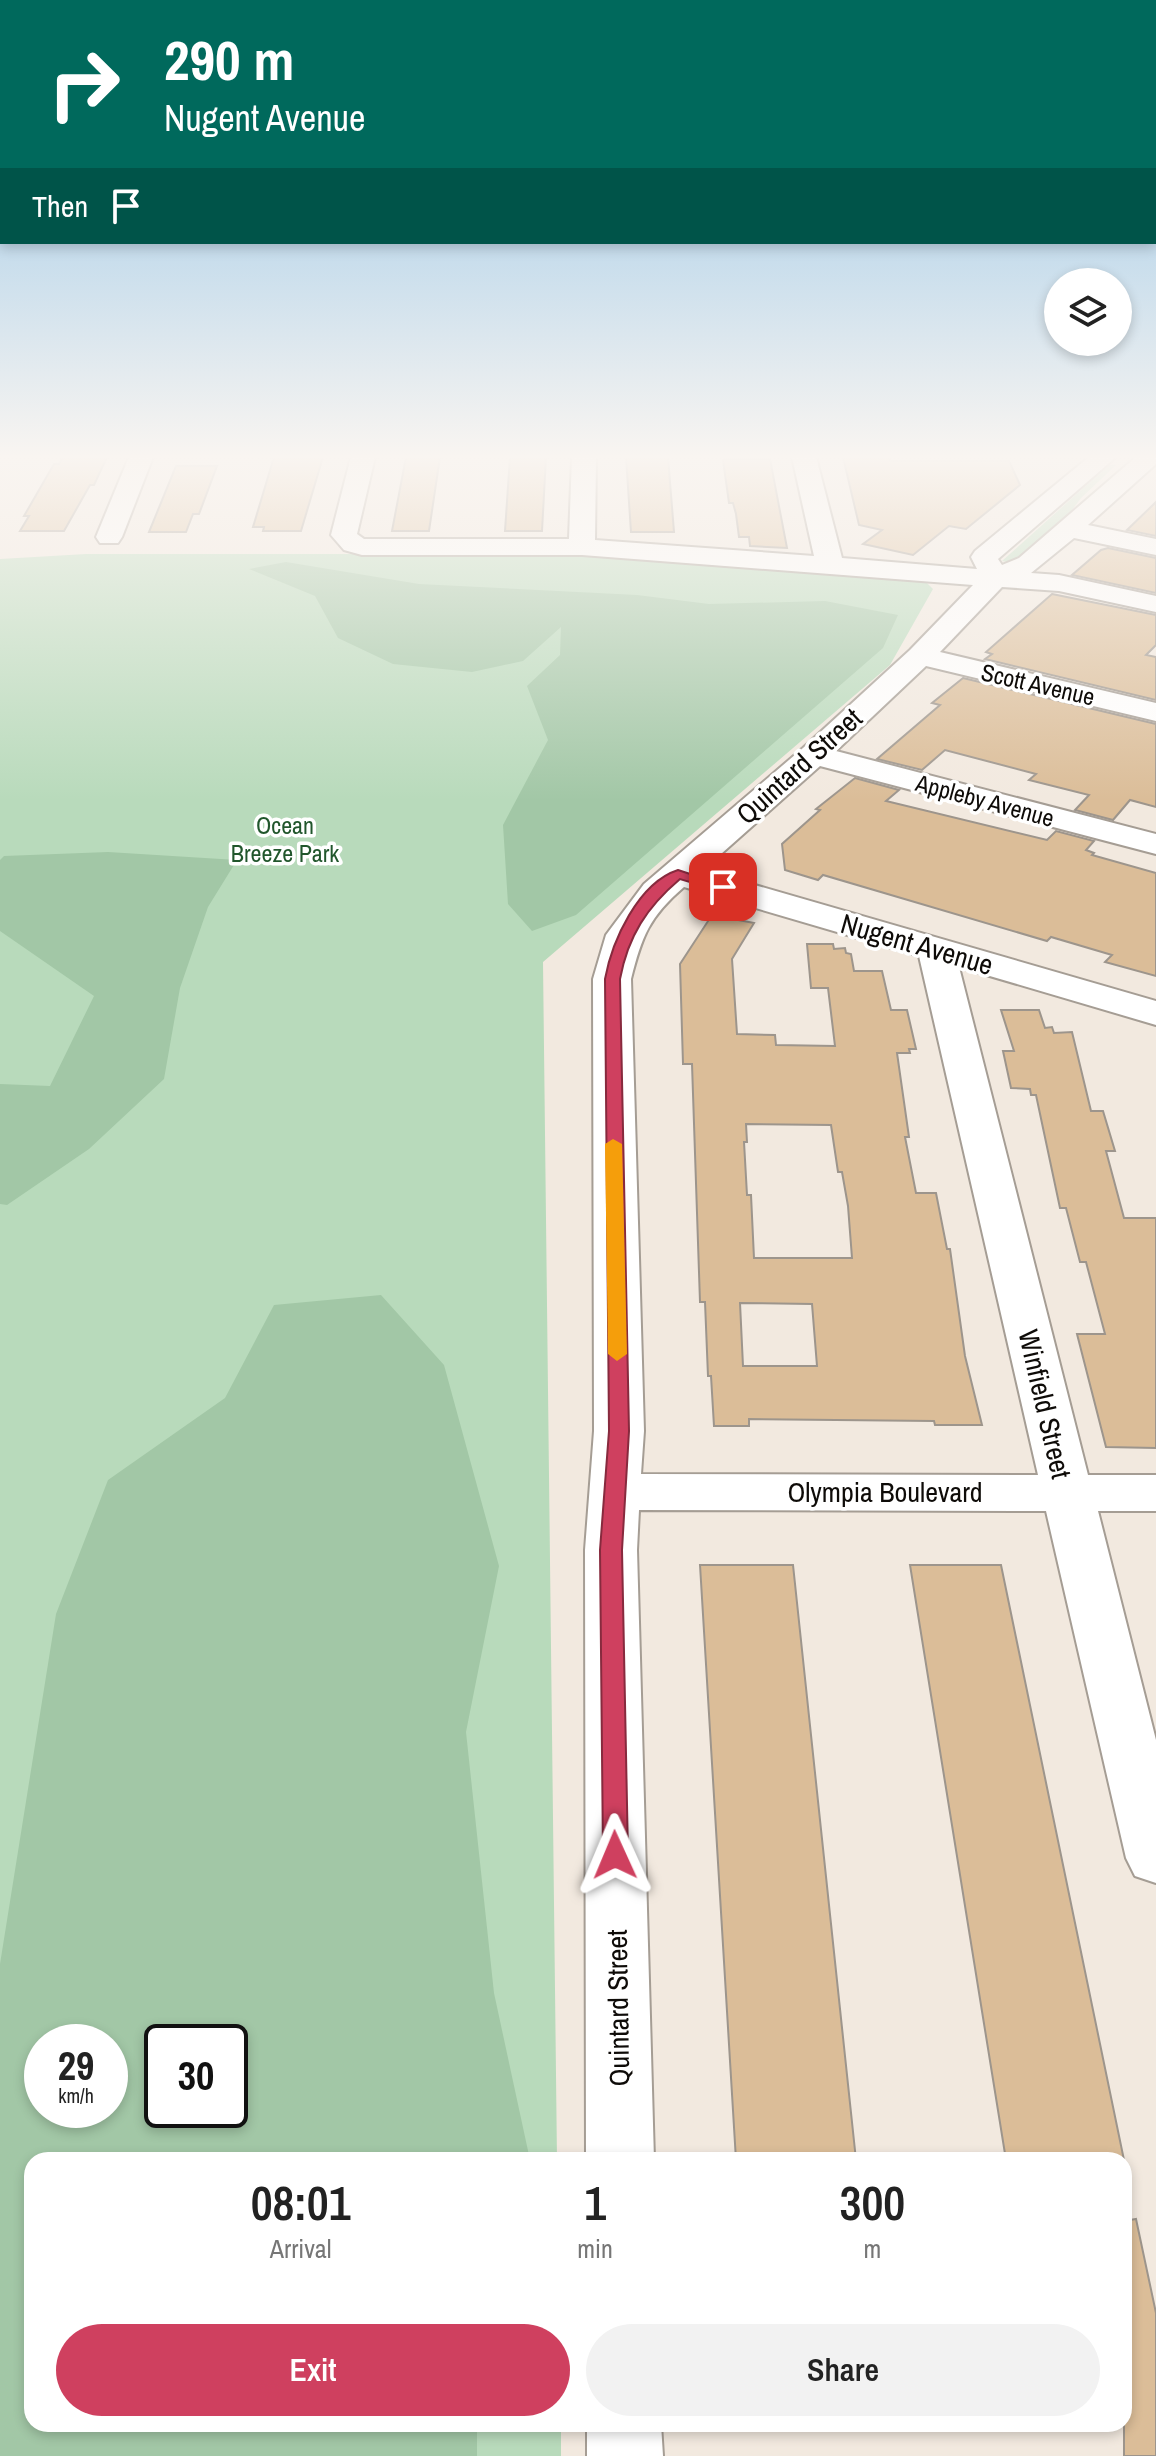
<!DOCTYPE html>
<html lang="en">
<head>
<meta charset="utf-8">
<style>
  body { margin:0; font-family:"Archivo Narrow",sans-serif; background:#f2f2f2; color:#222; height:100vh; display:flex; flex-direction:column; font-size:30px; white-space:nowrap }
  * { box-sizing:border-box; margin:0 }
  p { font-size:26px; color:#767676 }
  .icon { flex:none; width:44px; height:44px; fill:none; stroke:currentColor; stroke-width:2; stroke-linecap:round; stroke-linejoin:round }
  .map { position:relative; flex:1; overflow:hidden }
  .drawer { position:absolute; left:24px; top:2152px; width:1108px; height:280px; display:flex; flex-direction:column; background:#fff; border-radius:24px; box-shadow:0 4px 12px #0003 }
  .drawer>* { flex:none }
  .guide { position:absolute; left:0px; top:0px; width:1156px; height:244px; box-shadow:0 4px 12px #0003; background:#00695c; color:#fff; overflow:hidden }
  .fabs { position:absolute; left:1044px; top:268px; display:grid; gap:16px }
  .fabs a { display:grid; place-items:center; width:88px; height:88px; border-radius:50%; background:#fff; box-shadow:0 4px 12px #0003; font-size:40px }
  .speed { position:absolute; left:24px; top:2024px; display:flex; gap:16px; font-size:40px; font-weight:700; text-align:center }
  .speed>* { display:grid; place-content:center; width:104px; height:104px; border-radius:50%; background:#fff; box-shadow:0 4px 12px #0003; line-height:1 }
  .speed small { font-size:20px; font-weight:400 }
  .speed .limit { border:4px solid #111; border-radius:12px; background:#fff; color:#111 }
  .pin { position:absolute; display:grid; place-items:center; width:68px; height:68px; color:#fff; margin:-34px; border-radius:16px; box-shadow:0 4px 12px #0006 }
  .me { position:absolute; width:88px; margin:-44px; rotate:359deg; stroke-linejoin:round; filter:drop-shadow(0 0 6px #0008) }
  .turn { display:flex; align-items:center; gap:28px; height:168px; padding:0 32px; font-size:36px }
  .turn .icon { width:104px; height:104px; stroke-width:2.5 }
  .turn b { display:block; font-size:56px; line-height:68px }
  .then { display:flex; align-items:center; height:76px; padding:0 32px; background:#0003; gap:16px; font-size:30px }
  .eta { display:flex; justify-content:space-evenly; align-items:center; height:136px; text-align:center }
  .eta b { font-size:48px; font-weight:600; line-height:56px }
  .action { display:flex; gap:16px; margin-top:auto; padding:16px 32px }
  .action a { flex:1; height:92px; border-radius:48px; background:#cf405f; color:#fff; font-size:32px; font-weight:600; line-height:92px; text-align:center }
  .action a+a { background:#f2f2f2; color:#222 }
  .map>svg:first-child { display:block }
</style>
</head>
<body>
<div class="map">
<svg width="1156" height="2456" viewBox="0 0 1156 2456">
  <rect width="100%" height="100%" fill="#f2e9df"/>
  <g fill="#b8dabb" fill-rule="evenodd">
    <path d="M 1109,465 L 1116,465 L 1081,498 L 1060,526 L 1013,563 L 1002,561 Z"/>
    <path d="M 86,554 L 572,554 L 924,580 L 933,589 L 890,665 L 543,962 L 557,2160 L 32,2160 L 32,2424 L 561,2424 L 561,2456 L 0,2456 L 0,559 ZM 42,2042 L 110,2042 L 110,2110 L 42,2110 ZM 162,2042 L 230,2042 L 230,2110 L 162,2110 Z"/>
  </g>
  <g fill="#a2c7a6" fill-rule="evenodd">
    <path d="M 286,562 L 419,584 L 637,595 L 709,604 L 825,601 L 898,615 L 883,648 L 576,915 L 532,931 L 508,904 L 503,825 L 548,740 L 527,686 L 560,655 L 561,627 L 523,661 L 472,672 L 393,664 L 338,638 L 315,596 L 249,569 Z"/>
    <path d="M 108,852 L 237,860 L 208,907 L 180,988 L 164,1079 L 89,1149 L 7,1205 L 0,1204 L 0,1084 L 50,1086 L 94,996 L 0,931 L 0,860 L 4,856 Z"/>
    <path d="M 381,1295 L 444,1365 L 499,1566 L 466,1732 L 494,1993 L 530,2160 L 32,2160 L 32,2424 L 477,2424 L 477,2456 L 0,2456 L 0,1964 L 56,1614 L 108,1480 L 225,1398 L 274,1305 ZM 110,2042 L 110,2110 L 42,2110 L 42,2042 ZM 162,2042 L 230,2042 L 230,2110 L 162,2110 Z"/>
  </g>
  <g fill="#dbbd98" stroke="#9d958c" stroke-width="2" fill-rule="evenodd">
    <path d="M 63,457 L 107,457 L 94,485 L 90,485 L 64,531 L 20,531 L 29,516 L 24,516 L 54,464 L 59,464 Z"/>
    <path d="M 274,457 L 323,457 L 301,531 L 263,531 L 264,527 L 253,527 Z"/>
    <path d="M 406,457 L 440,457 L 429,531 L 392,531 Z"/>
    <path d="M 510,457 L 546,457 L 542,531 L 505,531 Z"/>
    <path d="M 626,457 L 668,457 L 674,532 L 631,532 Z"/>
    <path d="M 843,457 L 889,457 L 890,461 L 1009,461 L 1020,485 L 966,529 L 949,526 L 913,555 L 863,544 L 882,530 L 859,525 Z"/>
    <path d="M 729,459 L 770,459 L 787,548 L 750,546 L 749,537 L 739,537 L 736,514 L 733,503 L 729,503 L 723,460 Z"/>
    <path d="M 176,466 L 217,466 L 199,514 L 193,514 L 186,532 L 149,532 Z"/>
    <path d="M 1156,502 L 1156,536 L 1127,530 Z"/>
    <path d="M 1108,548 L 1156,558 L 1156,593 L 1072,575 L 1101,550 Z"/>
    <path d="M 1052,594 L 1156,615 L 1156,645 L 1146,655 L 1156,657 L 1156,700 L 985,659 L 992,654 L 986,652 Z"/>
    <path d="M 963,678 L 1156,724 L 1156,807 L 1130,800 L 1113,820 L 1075,810 L 1089,795 L 1029,780 L 1036,774 L 945,750 L 922,770 L 877,759 L 940,705 L 932,703 Z"/>
    <path d="M 855,778 L 899,790 L 886,801 L 1047,840 L 1056,831 L 1094,841 L 1086,850 L 1094,853 L 1092,855 L 1156,873 L 1156,976 L 1105,962 L 1112,955 L 1051,937 L 1047,941 L 823,875 L 818,880 L 785,870 L 782,844 L 820,810 L 816,809 Z"/>
    <path d="M 712,915 L 754,923 L 732,959 L 737,1034 L 775,1035 L 776,1045 L 835,1046 L 828,988 L 811,988 L 807,944 L 833,944 L 834,949 L 845,948 L 846,953 L 851,954 L 854,971 L 882,971 L 891,1010 L 907,1010 L 916,1049 L 909,1049 L 910,1053 L 897,1053 L 909,1137 L 905,1137 L 916,1193 L 936,1193 L 947,1249 L 950,1249 L 965,1356 L 982,1425 L 935,1425 L 934,1421 L 749,1419 L 749,1426 L 714,1426 L 711,1376 L 708,1376 L 705,1302 L 700,1302 L 692,1064 L 683,1064 L 680,964 ZM 746,1124 L 831,1125 L 838,1172 L 842,1172 L 848,1206 L 852,1258 L 754,1258 L 751,1195 L 747,1195 L 744,1142 L 747,1142 ZM 740,1303 L 812,1304 L 817,1366 L 743,1366 Z"/>
    <path d="M 1001,1010 L 1039,1010 L 1045,1028 L 1052,1027 L 1054,1033 L 1072,1032 L 1091,1111 L 1103,1111 L 1115,1151 L 1106,1151 L 1124,1218 L 1156,1218 L 1156,1448 L 1106,1447 L 1077,1334 L 1105,1334 L 1086,1262 L 1080,1262 L 1066,1208 L 1060,1208 L 1036,1095 L 1031,1095 L 1030,1089 L 1011,1088 L 1003,1051 L 1014,1051 Z"/>
    <path d="M 700,1565 L 793,1565 L 856,2160 L 736,2160 Z"/>
    <path d="M 910,1565 L 1001,1565 L 1124,2160 L 1006,2160 Z"/>
    <path d="M 1136,2219 L 1156,2313 L 1156,2456 L 1124,2456 L 1124,2221 Z"/>
  </g>
  <g fill="none" stroke-linecap="round" stroke-linejoin="round">
    <defs>
      <g id="minor">
        <path d="M 129,457 L 153,457 L 122,537 L 118,543 L 100,543 L 96,537 Z"/>
        <path d="M 351,457 L 375,457 L 357,534 L 364,539 L 569,539 L 572,457 L 596,457 L 595,540 L 814,556 L 792,457 L 816,457 L 842,558 L 977,569 L 971,557 L 975,551 L 1089,457 L 1116,457 L 998,559 L 1002,565 L 1019,558 L 1136,457 L 1156,457 L 1156,464 L 1088,525 L 1156,539 L 1156,555 L 1074,538 L 1031,573 L 1059,575 L 1156,596 L 1156,612 L 1059,591 L 1002,587 L 940,652 L 1156,703 L 1156,721 L 926,666 L 836,751 L 1156,834 L 1156,854 L 820,766 L 703,870 L 1156,1001 L 1156,1025 L 959,967 L 1088,1475 L 1156,1475 L 1156,1511 L 1098,1511 L 1156,1740 L 1156,1883 L 1135,1876 L 1126,1858 L 1046,1511 L 639,1510 L 637,1550 L 654,2160 L 586,2160 L 585,1550 L 594,1431 L 593,979 L 606,935 L 644,884 L 803,748 L 910,650 L 973,585 L 582,555 L 362,555 L 344,550 L 331,535 ZM 684,887 L 919,956 L 1038,1475 L 641,1474 L 644,1431 L 631,979 C 642,936 649,917 684,887 Z"/>
        <path d="M 587,2424 L 661,2424 L 663,2456 L 587,2456 Z"/>
      </g>
    </defs>
    <use href="#minor" stroke="#a59d94" stroke-width="4"/>
    <use href="#minor" fill="#fff" fill-rule="evenodd"/>
  </g>
  <linearGradient id="sky" x2="0" y2="1"><stop stop-color="#89bfe6"/><stop offset="0.57" stop-color="#f9f5f1"/><stop offset="1" stop-color="#f9f5f1" stop-opacity="0"/></linearGradient>
  <rect width="1156" height="801" fill="url(#sky)"/>
  <path fill="#cf405f" stroke="#872a3e" stroke-width="2" d="M 678,870 L 730,887 L 723,892 L 680,879 C 647,907 628,936 620,979 L 629,1431 L 622,1550 L 628,1855 L 624,1863 L 615,1866 L 607,1863 L 603,1855 L 600,1550 L 609,1431 L 605,979 C 612,941 638,883 678,870 Z"/>
  <path fill="#f59e0b" d="M 613,1139 L 622,1144 L 627,1354 L 617,1361 L 608,1354 L 605,1144 Z"/>
  <g text-anchor="middle" dominant-baseline="central" stroke-width="7" stroke-linejoin="round" paint-order="stroke">
    <g font-size="24" fill="#0e0b08" stroke="#fff">
      <text transform="translate(1038 684) rotate(13)">Scott Avenue</text>
      <text transform="translate(985 800) rotate(15)">Appleby Avenue</text>
    </g>
    <g font-size="24" fill="#21562c" stroke="#fff">
      <text x="285" y="825">Ocean<tspan x="285" dy="28">Breeze Park</tspan></text>
    </g>
    <g font-size="28" fill="#0e0b08" stroke="#fff">
      <text transform="translate(799 766) rotate(-42)">Quintard Street</text>
      <text transform="translate(917 944) rotate(16)">Nugent Avenue</text>
      <text transform="translate(1045 1404) rotate(77)">Winfield Street</text>
      <text x="885" y="1492">Olympia Boulevard</text>
      <text transform="translate(618 2008) rotate(-91)">Quintard Street</text>
    </g>
  </g>
</svg>
<div class="fabs">
<a><svg class="icon" aria-label="layers" viewBox="0 0 24 24"><path d="M12 4l9 5-9 5-9-5zM3 14l9 5 9-5"/></svg></a>
</div>
<div class="speed"><div>29<small>km/h</small></div><div class="limit">30</div></div>
<div class="pin" style="left:723px;top:887px;background:#d93025"><svg class="icon" aria-label="arrive" viewBox="0 0 24 24"><path d="M6 21V4h12l-3 4 3 4H6"/></svg></div>
<svg class="me" style="left:615px;top:1855px" viewBox="-20 -20 40 40"><path d="M0-17L14 15 0 8-14 15z" fill="#cf405f" stroke="#fff" stroke-width="4"/></svg>
<div class="guide">
<div class="turn"><svg class="icon" aria-label="right" viewBox="0 0 24 24"><path d="M7 20v-9h11M14 6l5 5-5 5"/></svg><div><b>290 m</b>Nugent Avenue</div></div>
<div class="then">Then<svg class="icon" aria-label="arrive" viewBox="0 0 24 24"><path d="M6 21V4h12l-3 4 3 4H6"/></svg></div>
</div>
<section class="drawer">
<div class="eta">
<div><b>08:01</b><p>Arrival</p></div>
<div><b>1</b><p>min</p></div>
<div><b>300</b><p>m</p></div>
</div>
<div class="action"><a>Exit</a><a>Share</a></div>
</section>
</div>
</body>
</html>
